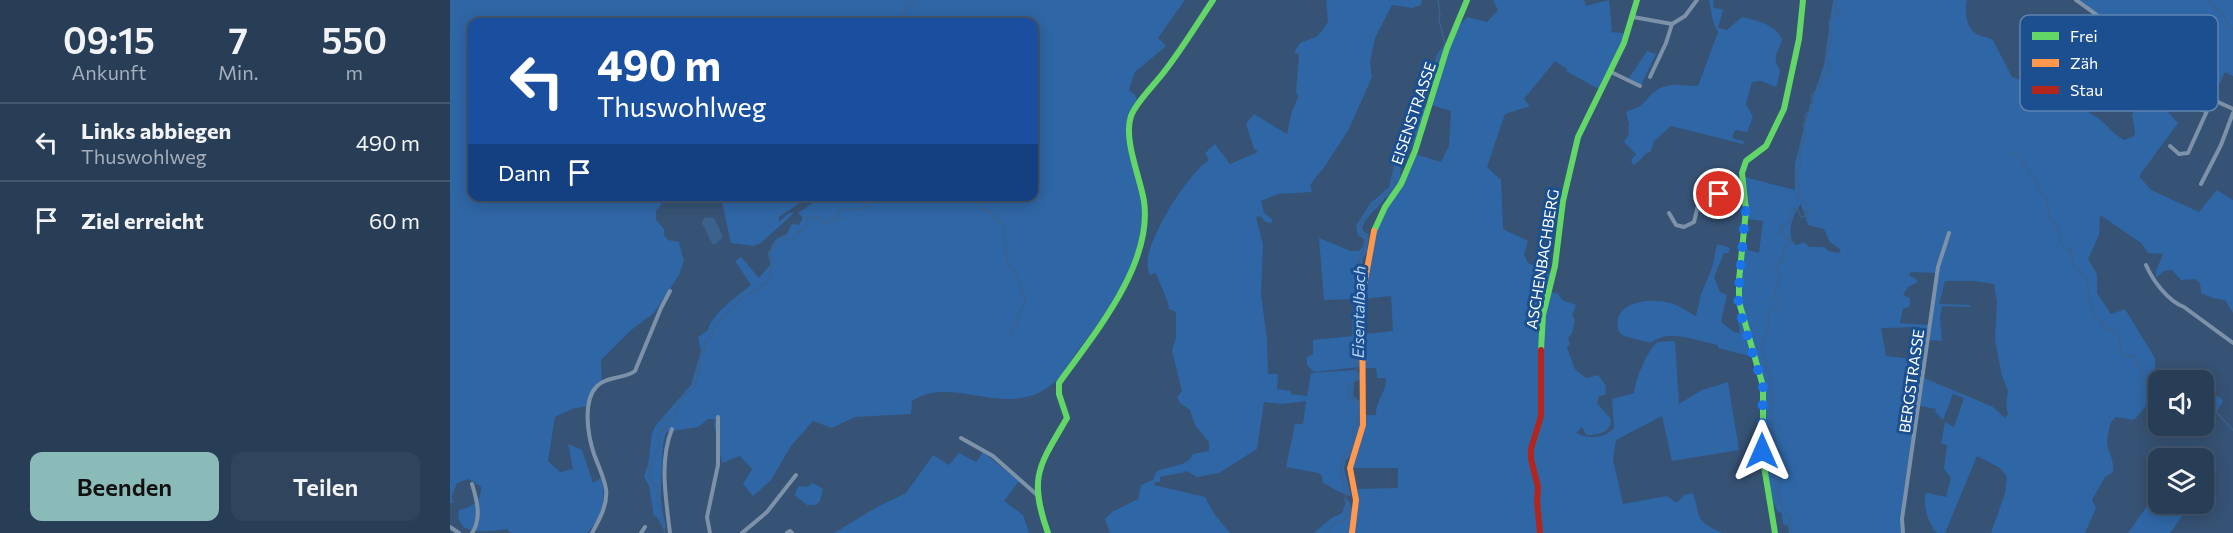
<!DOCTYPE html>
<html lang="de">
<head>
<meta charset="utf-8">
<style>
  body { margin:0; font-family:Commissioner,sans-serif; background:#30455d; color:#f1f3f6; height:100vh; display:flex; flex-direction:column; font-size:22px; white-space:nowrap }
  * { box-sizing:border-box; margin:0 }
  p { font-size:20px; color:#a5aeba }
  .icon { flex:none; width:33px; height:33px; fill:none; stroke:currentColor; stroke-width:2; stroke-linecap:round; stroke-linejoin:round }
  .map { position:relative; flex:1; overflow:hidden }
  .side { display:flex; flex-direction:column; background:#283e57; width:450px }
  .side>* { flex:none }
  .top-card { position:absolute; left:18px; top:18px; width:570px; height:183px; border-radius:12px; box-shadow:0 3px 15px #0003,0 0 0 2px #44576d; background:#1a4fa0; color:#fff; overflow:hidden }
  .buttons { position:absolute; left:1698px; top:370px; display:grid; gap:12px }
  .buttons a { display:grid; place-items:center; width:66px; height:66px; border-radius:12px; background:#283e57; box-shadow:0 3px 15px #0003,0 0 0 2px #44576d; font-size:30px }
  .pin { position:absolute; display:grid; place-items:center; width:51px; height:51px; color:#fff; margin:-26px; border:3px solid #fff; border-radius:50%; box-shadow:0 2px 6px #0007 }
  .me { position:absolute; width:66px; margin:-33px; rotate:0deg; stroke-linejoin:round; filter:drop-shadow(0 0 4px #0008) }
  .turn { display:flex; align-items:center; gap:21px; height:126px; padding:0 30px; font-size:27px }
  .turn .icon { width:78px; height:78px; stroke-width:2.5 }
  .turn b { display:block; font-size:42px; line-height:51px }
  .then { display:flex; align-items:center; height:57px; padding:0 30px; background:#0003; gap:12px; font-size:22px }
  .eta { display:flex; justify-content:space-evenly; align-items:center; height:102px; text-align:center }
  .eta b { font-size:36px; font-weight:600; line-height:42px }
  .action { display:flex; gap:12px; margin-top:auto; padding:12px 30px }
  .action a { flex:1; height:69px; border-radius:12px; background:#8bbbb9; color:#111; font-size:24px; font-weight:600; line-height:69px; text-align:center }
  .action a+a { background:#30455d; color:#f1f3f6 }
  ul { padding:0; list-style:none }
  li { display:flex; align-items:center; gap:18px; height:78px; padding:0 30px; border-top:2px solid #44576d }
  li div { flex:1 }
  li b { display:block; font-size:22px }
  li em { font-style:normal }
  main { display:flex; flex:1; min-height:0 }
  .map>svg:first-child { display:block }
</style>
</head>
<body>
<main>
<section class="side">
<div class="eta">
<div><b>09:15</b><p>Ankunft</p></div>
<div><b>7</b><p>Min.</p></div>
<div><b>550</b><p>m</p></div>
</div>
<ul>
<li><svg class="icon" aria-label="left" viewBox="0 0 24 24"><path d="M17 20v-9H6M10 6l-5 5 5 5"/></svg><div><b>Links abbiegen</b><p>Thuswohlweg</p></div><em>490 m</em></li>
<li><svg class="icon" aria-label="arrive" viewBox="0 0 24 24"><path d="M6 21V4h12l-3 4 3 4H6"/></svg><div><b>Ziel erreicht</b></div><em>60 m</em></li>
</ul>
<div class="action"><a>Beenden</a><a>Teilen</a></div>
</section>
<div class="map">
<svg width="1783" height="533" viewBox="0 0 1783 533">
  <rect width="100%" height="100%" fill="#365274"/>
  <g fill="#2f66a5" fill-rule="evenodd">
    <path d="M 0,0 L 735,0 L 708,38 L 716,46 L 685,72 L 679,90 L 685,95 L 687,101 C 667,124 683,153 688,179 C 692,194 693,212 691,228 C 685,276 652,319 624,356 C 619,364 613,376 605,382 C 559,423 503,373 462,401 L 461,414 L 405,417 L 382,428 L 363,421 L 341,446 L 321,480 L 303,496 L 293,484 L 302,469 L 290,456 L 272,463 L 264,425 L 265,419 L 258,419 L 248,427 L 216,432 C 212,444 213,453 212,465 C 211,487 209,505 216,526 L 214,530 L 207,517 L 204,516 L 199,486 L 194,476 L 198,465 L 202,433 L 206,425 L 241,385 L 251,351 L 248,337 L 258,330 C 261,314 288,296 301,285 L 285,261 L 291,257 L 309,278 L 320,265 C 318,249 321,239 337,234 L 342,224 L 349,225 L 353,218 L 348,213 L 372,197 L 584,196 L 584,22 L 22,22 L 22,196 L 212,197 L 211,205 L 206,211 L 206,220 L 214,229 L 214,235 L 218,240 L 229,242 L 234,261 L 229,275 L 204,313 L 180,331 L 151,360 L 152,380 L 145,385 L 137,406 L 122,409 L 105,417 L 98,461 L 110,472 L 123,469 L 118,444 L 132,450 L 143,483 L 151,478 C 157,498 152,518 137,533 L 61,533 L 57,529 C 43,531 27,533 15,528 C 9,522 7,518 9,510 C 22,507 31,502 31,487 L 19,479 L 7,483 L 2,496 L 3,503 L 0,503 Z"/>
    <path d="M 876,0 L 972,0 L 971,5 L 962,8 L 942,5 L 925,38 L 920,62 L 922,77 L 899,129 L 875,166 L 860,185 L 862,192 L 828,194 L 811,201 L 814,213 L 823,220 L 821,223 L 816,222 L 810,216 L 806,217 L 813,245 L 811,295 L 817,339 L 818,374 L 828,374 L 827,389 L 841,391 L 841,394 L 857,396 L 861,373 L 905,370 L 910,374 L 910,380 L 904,382 L 903,396 L 911,402 L 912,422 L 903,453 L 896,460 L 894,468 L 901,496 C 897,496 878,486 873,483 L 872,476 L 868,473 L 836,467 L 845,424 L 853,424 L 856,401 L 832,404 L 814,402 L 807,449 L 769,473 L 747,477 L 737,471 C 728,475 720,474 710,477 L 710,482 L 705,482 L 704,485 L 755,497 L 765,515 L 780,533 L 660,533 L 655,519 L 662,512 L 688,499 L 691,485 L 703,480 L 706,472 C 718,465 737,468 743,454 L 759,451 L 759,442 L 745,425 L 740,410 L 730,403 L 727,397 L 732,391 L 722,351 L 726,337 L 726,312 L 719,309 C 717,296 710,286 706,273 L 699,275 C 698,269 697,262 698,256 C 704,229 737,175 759,160 L 755,153 L 765,144 L 780,164 L 808,152 L 804,149 L 796,124 L 804,114 L 837,134 L 841,114 L 848,97 L 846,92 L 849,55 L 844,52 L 850,43 L 868,36 L 878,22 Z"/>
    <path d="M 1043,0 L 1134,0 L 1136,6 L 1159,0 L 1162,30 L 1160,32 L 1173,33 L 1176,35 L 1150,90 L 1116,71 L 1117,69 L 1105,61 L 1074,99 L 1080,106 L 1055,114 L 1037,167 L 1051,180 L 1053,229 L 1078,241 L 1074,255 L 1078,263 L 1101,273 L 1097,292 L 1107,293 L 1112,300 L 1126,305 L 1122,315 L 1125,320 L 1122,333 L 1118,338 L 1120,344 L 1117,348 L 1125,369 L 1136,378 L 1148,375 L 1156,386 L 1155,395 L 1149,396 L 1147,403 L 1161,419 C 1161,433 1148,435 1136,435 L 1132,427 L 1126,433 C 1139,439 1154,439 1164,428 L 1162,399 L 1184,393 C 1185,381 1197,349 1208,342 L 1225,341 L 1229,404 L 1252,390 L 1278,382 L 1289,450 L 1222,461 L 1212,416 L 1166,440 L 1163,460 L 1173,504 L 1217,496 L 1225,502 L 1228,502 L 1234,495 L 1243,493 C 1252,520 1243,519 1272,533 L 903,533 L 905,489 L 948,488 L 948,468 L 901,468 L 914,415 L 926,415 C 926,398 936,394 936,378 L 927,378 L 926,368 L 914,368 L 914,334 L 943,331 L 941,296 L 914,299 L 923,236 L 965,154 L 991,162 L 999,146 L 1001,111 L 981,105 C 989,77 995,38 1017,17 L 1037,22 L 1048,10 Z"/>
    <path d="M 1259,0 L 1264,0 L 1263,7 L 1273,10 L 1268,28 L 1277,30 L 1292,17 C 1306,20 1327,25 1332,40 C 1328,53 1321,57 1330,70 L 1327,85 L 1326,87 L 1311,81 L 1302,82 L 1296,104 L 1303,117 L 1297,132 L 1285,130 L 1282,137 L 1284,139 L 1294,141 L 1293,144 L 1221,126 L 1204,141 L 1201,151 C 1191,155 1191,162 1183,165 L 1181,160 L 1186,154 L 1174,142 L 1179,134 L 1178,129 L 1179,124 L 1176,113 L 1179,110 C 1194,109 1198,94 1210,88 C 1223,82 1235,86 1248,86 L 1268,32 L 1263,22 Z"/>
    <path d="M 1383,0 L 1517,0 C 1515,10 1515,25 1525,33 C 1529,37 1537,36 1543,40 L 1562,77 L 1574,81 L 1583,90 L 1599,94 L 1637,111 L 1651,120 L 1665,134 L 1674,140 L 1684,136 L 1685,133 L 1682,114 L 1690,106 L 1690,97 L 1693,96 L 1696,101 L 1711,97 L 1716,110 L 1728,123 L 1689,176 L 1701,190 L 1749,212 L 1767,190 L 1783,200 L 1783,313 L 1775,300 L 1762,298 L 1751,293 L 1750,283 L 1745,279 L 1731,280 L 1722,270 L 1714,271 L 1706,278 L 1706,271 L 1713,254 L 1698,253 L 1691,243 L 1650,215 L 1649,235 L 1638,259 L 1647,274 L 1647,293 L 1661,314 L 1675,309 L 1705,358 L 1705,374 L 1712,381 L 1708,381 L 1708,402 L 1697,405 L 1684,420 L 1666,417 C 1661,421 1660,424 1659,430 C 1653,452 1665,453 1663,472 L 1655,477 L 1642,500 L 1646,508 L 1635,533 L 1541,533 L 1555,493 L 1557,477 L 1550,468 L 1527,456 L 1495,533 L 1487,533 C 1478,522 1474,510 1475,495 L 1477,493 L 1496,497 L 1501,478 L 1494,469 L 1497,445 L 1491,444 L 1495,422 L 1504,427 L 1514,398 L 1503,394 L 1493,420 L 1485,412 L 1486,409 L 1470,406 L 1474,378 L 1543,407 L 1555,418 L 1558,414 L 1556,405 L 1558,391 L 1552,376 L 1545,341 L 1547,302 L 1544,284 L 1524,281 L 1495,281 L 1489,304 L 1520,305 L 1520,307 L 1492,306 L 1490,318 L 1492,341 L 1479,340 L 1486,273 L 1461,272 L 1459,276 L 1465,278 L 1468,282 L 1458,287 L 1453,295 L 1460,298 L 1460,306 L 1453,309 L 1450,323 L 1479,325 L 1474,360 L 1472,357 L 1470,327 L 1431,328 L 1436,356 L 1464,359 L 1464,374 L 1472,377 L 1451,533 L 1339,533 L 1338,526 L 1333,524 L 1332,513 L 1328,512 L 1320,496 L 1314,460 L 1315,393 L 1289,301 L 1294,249 L 1309,253 L 1313,221 L 1297,219 L 1294,177 L 1345,190 L 1345,164 L 1358,112 L 1374,65 ZM 1351,204 L 1358,225 L 1374,229 L 1380,242 L 1391,250 L 1389,253 L 1378,251 L 1374,247 L 1359,247 L 1355,242 L 1347,245 L 1344,244 C 1336,232 1343,214 1351,204 Z"/>
    <path d="M 1628,0 L 1783,0 L 1783,76 L 1775,72 L 1763,97 L 1756,108 L 1723,99 L 1674,39 L 1675,37 Z"/>
    <path d="M 992,47 L 994,49 L 983,84 L 974,99 C 980,117 959,152 951,168 C 949,173 952,180 949,186 C 946,192 940,196 935,198 C 928,209 919,212 912,227 L 914,232 L 919,235 L 917,252 L 913,258 L 910,296 L 910,367 L 864,372 L 857,365 L 857,357 L 863,354 L 863,340 L 902,336 L 903,312 L 906,299 L 874,300 L 869,238 L 901,251 L 909,251 L 913,246 L 914,239 L 908,235 L 906,226 L 921,202 C 928,198 932,192 939,188 L 944,164 L 953,153 L 953,141 L 966,126 L 966,114 L 970,107 L 971,96 L 979,85 L 987,54 Z"/>
    <path d="M 1197,51 L 1206,54 L 1191,85 L 1179,78 Z"/>
    <path d="M 271,197 L 271,196 L 358,197 L 329,217 L 329,222 L 339,213 L 344,213 L 311,243 L 304,246 L 281,243 Z"/>
    <path d="M 1267,244 L 1280,248 L 1278,253 L 1274,253 L 1264,277 L 1270,292 L 1277,295 L 1271,322 L 1284,332 L 1290,333 L 1287,314 L 1290,314 L 1303,357 L 1268,348 L 1268,345 C 1247,341 1218,328 1201,343 L 1174,336 L 1169,332 C 1159,302 1200,297 1220,303 C 1229,305 1238,312 1246,316 L 1251,294 L 1262,268 Z"/>
    <path d="M 1754,394 L 1770,397 L 1773,401 L 1766,413 L 1760,413 L 1754,410 Z"/>
    <path d="M 533,452 L 569,481 L 554,501 L 573,515 L 579,533 L 384,533 L 427,507 L 456,493 L 483,455 L 499,465 L 509,453 L 526,462 Z"/>
    <path d="M 363,483 L 373,489 L 370,501 L 366,505 L 357,505 L 344,495 L 349,486 L 357,487 Z"/>
    <path d="M 1708,491 L 1708,504 L 1741,504 L 1720,533 L 1678,533 Z"/>
    <path d="M 897,499 C 905,508 902,521 901,533 L 864,533 L 880,519 L 892,513 Z"/>
  </g>
  <path fill="#3b618d" d="M 255,217 L 264,218 L 273,237 L 266,244 L 262,244 L 252,223 Z"/>
  <g fill="none" stroke-linecap="round" stroke-linejoin="round">
    <g stroke="#3b618d" stroke-width="1.5">
      <path d="M 1759,0 L 1764,7 L 1771,11 L 1780,28 L 1783,29"/>
      <path d="M 447,22 L 460,7 L 457,4 L 465,4 L 468,0"/>
      <path d="M 1561,152 L 1570,158 L 1586,180 L 1589,190 L 1596,199 L 1600,217 L 1609,229 L 1610,241 L 1612,246 L 1621,250 L 1624,265 L 1636,277 L 1642,312 L 1656,328 L 1665,332 L 1669,338 L 1672,355 L 1685,357 L 1686,362 L 1689,364 L 1696,385 L 1700,384 L 1708,387"/>
      <path d="M 520,196 L 522,201 L 528,203 L 531,209 L 541,213 L 553,225 L 558,263 L 567,276 L 576,302 L 568,313 L 569,323 L 563,328 L 561,335"/>
      <path d="M 1754,399 L 1783,430"/>
      <path d="M 215,533 L 210,516 L 209,504 L 206,503 L 208,487 L 202,483 L 199,471 C 202,463 205,457 208,448 C 210,441 205,439 211,429 L 214,431 L 216,428 L 214,420 L 216,418 L 221,420 L 224,418 L 233,396 L 245,387 C 246,376 251,367 250,356 L 255,348 L 254,344 L 262,338 L 263,329 L 268,325 L 272,316 L 275,318 L 276,314 C 284,309 288,301 295,296 C 299,292 305,292 310,289 L 311,284 L 318,282 L 322,267 L 321,257 L 318,256 L 319,252 L 321,251 L 324,245 L 330,242 L 334,236 L 340,241 L 347,233 L 355,229 L 358,217 L 362,216 L 363,219 L 367,219 L 368,217 L 379,224 L 381,217 L 389,221 L 390,217 L 387,214 L 392,210 L 412,209 L 418,206 L 420,198 L 424,196"/>
      <path d="M 877,533 L 885,522 L 891,522 L 897,516 L 896,513 L 900,509 L 895,501 L 896,494 L 894,492 C 896,475 881,465 902,449 L 904,436 L 902,431 L 904,427 L 909,425 L 907,422 L 909,419 L 906,418 L 911,409 L 907,401 L 899,397 L 901,392 L 899,385 L 904,382 L 908,376 L 905,361 L 907,354 L 904,343 L 906,314 L 908,312 L 905,293 L 909,270 L 906,267 L 917,240 L 917,236 L 910,233 L 910,221 L 913,221 L 923,204 L 926,204 C 932,196 939,194 946,186 L 943,173 L 947,162 L 954,160 L 953,157 L 958,151 L 957,147 L 953,144 L 965,137 C 965,130 970,116 972,111 L 971,95 L 973,97 L 982,78 L 980,75 L 985,74 L 984,69 L 988,66 L 988,60 L 990,60 L 988,57 L 995,44 L 989,20 L 990,14 L 988,0"/>
      <path d="M 1342,533 L 1339,522 L 1341,519 L 1330,503 L 1330,498 C 1323,490 1332,484 1330,475 L 1324,477 L 1321,468 L 1324,458 L 1321,444 L 1325,439 L 1321,413 L 1323,398 L 1319,386 L 1321,378 L 1316,368 L 1317,363 L 1311,346 L 1316,334 L 1319,330 L 1319,313 L 1322,309 L 1329,307 L 1329,300 L 1324,298 L 1330,274 L 1325,265 L 1333,261 L 1333,250 L 1340,244 L 1341,240 L 1330,233 L 1333,226 L 1337,225 L 1341,220 L 1339,217 L 1343,210 L 1347,209 L 1351,217 L 1355,216 L 1360,208 L 1347,196 L 1347,193 L 1350,191 L 1347,175 L 1351,162 L 1349,156 L 1351,153 L 1350,147 C 1355,142 1356,130 1353,124 L 1356,121 L 1355,115 L 1362,110 L 1360,105 L 1363,103 L 1361,95 L 1369,88 L 1373,74 L 1376,74 L 1381,66 L 1375,60 C 1380,49 1383,34 1379,23 L 1382,15 L 1387,16 L 1389,11 L 1384,4 L 1387,0"/>
    </g>
    <g stroke="#7d92a8" stroke-width="4">
      <path d="M 1626,0 C 1679,36 1723,83 1783,109"/>
      <path d="M 1183,17 L 1222,24 L 1235,16 L 1247,0"/>
      <path d="M 1665,31 C 1672,41 1680,51 1688,61 C 1709,90 1719,105 1757,111 L 1738,153 L 1729,154 L 1720,146"/>
      <path d="M 1161,72 L 1190,86"/>
      <path d="M 1200,77 L 1216,43 L 1222,24"/>
      <path d="M 1751,184 L 1771,145 L 1783,113"/>
      <path d="M 1219,213 L 1226,225 L 1234,227 L 1244,222 L 1250,197 L 1255,194 L 1283,196 L 1296,205"/>
      <path d="M 1696,265 C 1703,281 1718,301 1734,307 L 1783,343"/>
      <path d="M 511,438 L 543,456 L 586,494"/>
      <path d="M 22,484 C 27,500 32,518 22,533"/>
      <path d="M 0,527 L 9,533"/>
      <path d="M 142,533 C 149,520 158,505 156,489 C 154,477 148,465 144,454 C 138,436 132,401 147,386 C 157,376 174,379 185,371 L 211,308 L 220,291"/>
      <path d="M 191,533 L 195,527"/>
      <path d="M 220,533 C 216,499 209,461 222,429"/>
      <path d="M 260,533 L 257,517 L 268,465 L 268,417"/>
      <path d="M 292,533 L 317,512 L 346,475"/>
      <path d="M 337,533 L 340,531 L 342,533"/>
      <path d="M 1453,533 L 1452,519 L 1488,267 L 1499,233"/>
    </g>
    <g stroke="#63d668" stroke-width="6">
      <path d="M 924,231 L 935,207 L 951,184 L 965,151 L 997,48 L 1017,0"/>
      <path d="M 1091,350 L 1093,315 L 1105,266 L 1113,201 L 1128,137 L 1174,43 L 1187,0"/>
      <path d="M 598,533 C 578,477 589,466 617,418 L 609,394 L 609,383 C 644,334 703,265 694,201 C 690,177 673,139 681,116 C 686,102 705,84 714,72 C 732,49 747,24 763,0"/>
      <path d="M 1325,533 L 1313,460 L 1313,386 L 1289,302 L 1289,280 L 1296,210 L 1292,173 L 1296,161 L 1316,146 L 1334,109 L 1349,39 L 1353,0"/>
    </g>
    <path stroke="#ff974d" stroke-width="6" d="M 902,533 L 906,500 L 900,468 L 913,425 L 912,297 L 924,231"/>
    <path stroke="#b3261e" stroke-width="6" d="M 1090,533 L 1087,502 L 1088,487 L 1081,459 L 1081,449 L 1091,416 L 1091,350"/>
  </g>
  <g fill="none" stroke-linecap="round" stroke-linejoin="round">
    <path stroke="#1a73e8" stroke-width="10" stroke-dasharray="0 18" d="M 1269,194 L 1285,197 L 1296,205 L 1288,298 L 1290,312 L 1313,386 L 1312,451"/>
  </g>
  <g text-anchor="middle" dominant-baseline="central" stroke-width="6" stroke-linejoin="round" paint-order="stroke">
    <g font-size="15" fill="#fff" stroke="#1b4f8f">
      <text transform="translate(963 113) rotate(-71)">EISENSTRASSE</text>
      <text transform="translate(1092 259) rotate(-81)">ASCHENBACHBERG</text>
      <text transform="translate(1461 381) rotate(-82)">BERGSTRASSE</text>
    </g>
    <g font-size="16" font-style="italic" fill="#b5d3f5" stroke="#1b4f8f">
      <text transform="translate(908 312) rotate(-89)">Eisentalbach</text>
    </g>
  </g>
  <rect x="1570" y="15" width="198" height="96" rx="9" fill="#1b4f8f" stroke="#5f84b1" stroke-width="1.5"/>
  <rect x="1582" y="32" width="27" height="8" fill="#63d668"/>
  <rect x="1582" y="59" width="27" height="8" fill="#ff974d"/>
  <rect x="1582" y="86" width="27" height="8" fill="#b3261e"/>
  <g font-size="16" fill="#fff">
    <text x="1620" y="42">Frei</text>
    <text x="1620" y="69">Zäh</text>
    <text x="1620" y="96">Stau</text>
  </g>
</svg>
<div class="buttons">
<a><svg class="icon" aria-label="sound" viewBox="0 0 24 24"><path d="M4 9h4l5-4v14l-5-4H4zM17 9q2 3 0 6"/></svg></a>
<a><svg class="icon" aria-label="layers" viewBox="0 0 24 24"><path d="M12 4l9 5-9 5-9-5zM3 14l9 5 9-5"/></svg></a>
</div>
<div class="pin" style="left:1269px;top:194px;background:#d93025"><svg class="icon" aria-label="arrive" viewBox="0 0 24 24"><path d="M6 21V4h12l-3 4 3 4H6"/></svg></div>
<svg class="me" style="left:1312px;top:451px" viewBox="-20 -20 40 40"><path d="M0-17L14 15 0 8-14 15z" fill="#1a73e8" stroke="#fff" stroke-width="4"/></svg>
<div class="top-card">
<div class="turn"><svg class="icon" aria-label="left" viewBox="0 0 24 24"><path d="M17 20v-9H6M10 6l-5 5 5 5"/></svg><div><b>490 m</b>Thuswohlweg</div></div>
<div class="then">Dann<svg class="icon" aria-label="arrive" viewBox="0 0 24 24"><path d="M6 21V4h12l-3 4 3 4H6"/></svg></div>
</div>
</div>
</main>
</body>
</html>
